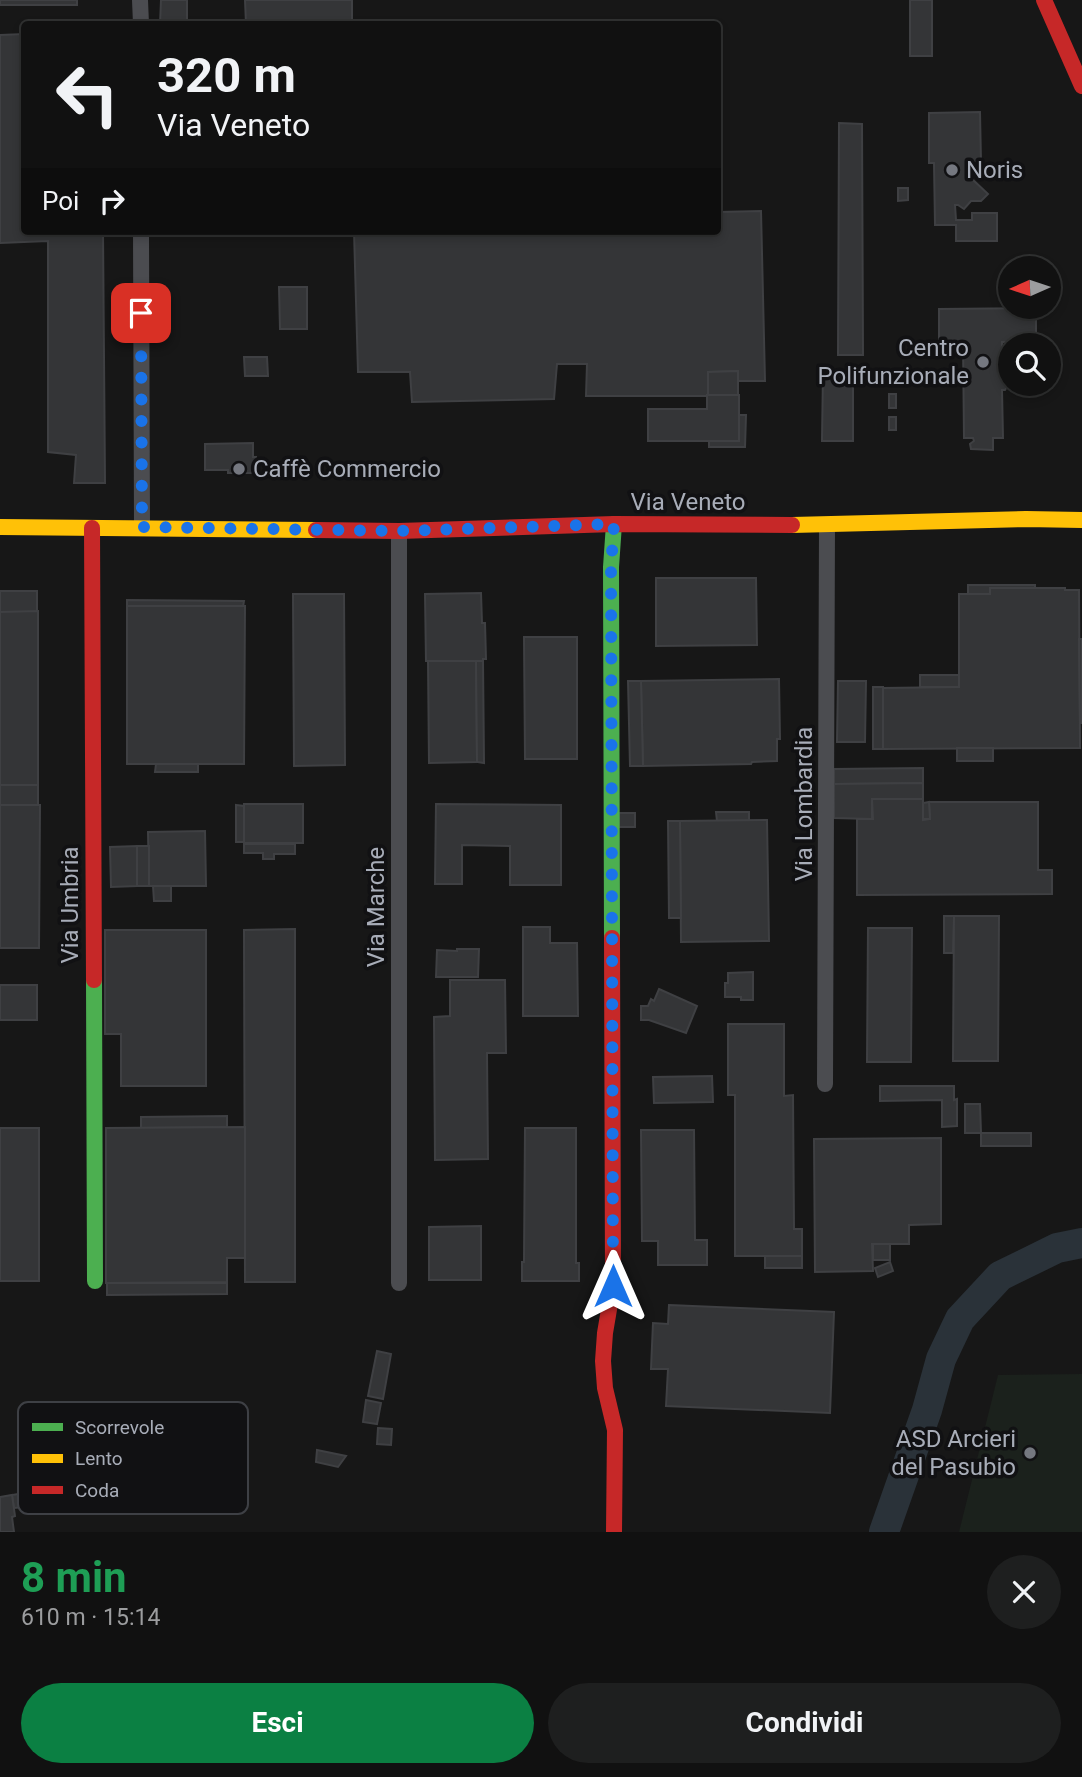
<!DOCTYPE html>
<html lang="it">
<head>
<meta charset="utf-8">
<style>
  body { margin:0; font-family:Roboto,sans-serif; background:#1e1f1f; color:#f1f3f6; height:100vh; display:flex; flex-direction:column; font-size:26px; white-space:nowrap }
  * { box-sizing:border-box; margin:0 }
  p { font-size:23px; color:#9c9d9f }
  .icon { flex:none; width:38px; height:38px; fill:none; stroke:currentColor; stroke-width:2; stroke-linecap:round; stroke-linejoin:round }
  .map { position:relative; height:1532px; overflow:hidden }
  .details { display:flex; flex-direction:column; background:#111; flex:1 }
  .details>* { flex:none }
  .hud { position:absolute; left:21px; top:21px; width:700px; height:214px; border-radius:7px; box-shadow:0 4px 10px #0003,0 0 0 2px #303131; background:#111; color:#f1f3f6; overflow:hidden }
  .needle { width:46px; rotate:267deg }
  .fabs { position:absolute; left:998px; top:256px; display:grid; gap:14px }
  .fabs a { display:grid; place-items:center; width:63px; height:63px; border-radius:50%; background:#111; box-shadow:0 4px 10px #0003,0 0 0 2px #303131; font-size:35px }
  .pin { position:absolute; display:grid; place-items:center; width:60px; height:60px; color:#fff; margin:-30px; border-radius:14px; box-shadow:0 4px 10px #0006 }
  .me { position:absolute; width:77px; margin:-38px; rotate:0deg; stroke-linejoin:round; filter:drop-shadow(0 0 5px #0008) }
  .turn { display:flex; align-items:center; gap:24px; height:147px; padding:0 21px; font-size:32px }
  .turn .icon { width:91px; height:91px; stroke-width:2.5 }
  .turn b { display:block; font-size:49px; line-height:60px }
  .then { display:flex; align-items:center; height:66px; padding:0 21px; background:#0003; gap:14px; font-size:26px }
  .round { display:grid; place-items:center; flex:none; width:74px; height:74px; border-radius:37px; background:#1e1f1f }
  .head { display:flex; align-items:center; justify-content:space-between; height:119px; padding:0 21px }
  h1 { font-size:42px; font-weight:700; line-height:52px; color:#1e9e55 }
  .primary-button { display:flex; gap:14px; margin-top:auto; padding:14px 21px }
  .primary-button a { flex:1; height:80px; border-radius:42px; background:#0b8043; color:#fff; font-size:28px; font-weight:700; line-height:80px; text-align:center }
  .primary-button a+a { background:#1e1f1f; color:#f1f3f6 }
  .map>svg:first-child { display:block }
</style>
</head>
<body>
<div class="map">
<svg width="1082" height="1532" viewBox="0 0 1082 1532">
  <rect width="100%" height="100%" fill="#171717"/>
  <path fill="#1b211c" d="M 1082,1374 L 1082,1532 L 959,1532 L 998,1375 Z"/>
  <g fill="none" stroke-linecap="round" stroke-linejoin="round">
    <path stroke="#2a3239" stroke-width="30" d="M 884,1532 L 927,1410 L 941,1359 L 960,1319 L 1000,1276 L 1057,1248 L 1082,1243"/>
  </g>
  <g fill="#343537" stroke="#3f4043" stroke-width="2">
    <rect x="0" y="0" width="77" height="5"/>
    <path d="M 161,0 L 187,0 L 187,24 L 160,24 Z"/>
    <path d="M 245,0 L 352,0 L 352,24 L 246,24 Z"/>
    <rect x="910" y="0" width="22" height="56"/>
    <path d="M 24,34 L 24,231 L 103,231 L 105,483 L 74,483 L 76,455 L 48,452 L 48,241 L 0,243 L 0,35 Z"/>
    <path d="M 980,112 L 981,162 L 970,162 L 970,177 L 988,194 L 981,201 L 971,201 L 964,209 L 958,205 L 955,205 L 956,220 L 972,220 L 972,213 L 997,213 L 997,241 L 956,241 L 956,225 L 935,225 L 934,163 L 929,163 L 929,113 Z"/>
    <path d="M 839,123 L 862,124 L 863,355 L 838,355 Z"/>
    <path d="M 898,188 L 908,188 L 908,200 L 898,201 Z"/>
    <path d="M 761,211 L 765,381 L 738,381 L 738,371 L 708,372 L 708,396 L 586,396 L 587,364 L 557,364 L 554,399 L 412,402 L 410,372 L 358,372 L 354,231 L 718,231 L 718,212 Z"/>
    <path d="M 279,287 L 307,287 L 307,329 L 280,329 Z"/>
    <path d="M 1036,308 L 1036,342 L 1002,342 L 1002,381 L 1006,382 L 1008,385 L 1005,390 L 1002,390 L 1003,438 L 993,438 L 993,450 L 971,449 L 970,444 L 974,441 L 973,438 L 964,438 L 963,342 L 939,342 L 939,309 Z"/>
    <path d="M 244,357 L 267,357 L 268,376 L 245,376 Z"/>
    <path d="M 738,371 L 738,395 L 708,395 L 708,372 Z"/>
    <path d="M 823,371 L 853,371 L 853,441 L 822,441 Z"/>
    <path d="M 889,371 L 896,371 L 896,383 L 888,383 Z"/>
    <rect x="889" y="394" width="7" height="14"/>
    <path d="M 707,395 L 739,395 L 739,441 L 648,441 L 648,409 L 707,409 Z"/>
    <path d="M 739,415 L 746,415 L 745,447 L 709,447 L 709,441 L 739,441 Z"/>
    <rect x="889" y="417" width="7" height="13"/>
    <path d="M 253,443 L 253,457 L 256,457 L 256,473 L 228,473 L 228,470 L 205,470 L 205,444 Z"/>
    <path d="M 656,578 L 756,578 L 757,645 L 656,646 Z"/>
    <path d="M 968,585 L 1035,585 L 1035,588 L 990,588 L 990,594 L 968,594 Z"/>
    <path d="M 990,588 L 1065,588 L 1065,590 L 1079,590 L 1080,748 L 883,749 L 883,688 L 959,687 L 959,594 L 990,594 Z"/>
    <rect x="0" y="591" width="37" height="21"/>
    <path d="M 481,593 L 482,623 L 485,623 L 486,659 L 483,659 L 483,661 L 426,661 L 425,594 Z"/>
    <path d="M 293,594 L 344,594 L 345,765 L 294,766 Z"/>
    <path d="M 127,600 L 244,601 L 243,607 L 127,606 Z"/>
    <path d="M 127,606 L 245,606 L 244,764 L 127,764 Z"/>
    <path d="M 38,611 L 38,785 L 0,785 L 0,612 Z"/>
    <path d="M 524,637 L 577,637 L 577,759 L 525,759 Z"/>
    <path d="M 1079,639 L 1082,639 L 1082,723 L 1080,723 Z"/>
    <path d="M 428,661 L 476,661 L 477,762 L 429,763 Z"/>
    <path d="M 476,661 L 483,661 L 484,763 L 477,762 Z"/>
    <rect x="920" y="675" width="39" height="12"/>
    <path d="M 779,679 L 780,739 L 777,739 L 777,761 L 752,762 L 751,764 L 643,766 L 641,681 Z"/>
    <path d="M 628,681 L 641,681 L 643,766 L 630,766 Z"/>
    <path d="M 838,681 L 866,681 L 865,742 L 837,742 Z"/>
    <rect x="873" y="687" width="10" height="62"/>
    <rect x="957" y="748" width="36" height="13"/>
    <path d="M 156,764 L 198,764 L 198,772 L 155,772 Z"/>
    <path d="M 923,768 L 923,783 L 834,784 L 834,769 Z"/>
    <path d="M 923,783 L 923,799 L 872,799 L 872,819 L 834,818 L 834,784 Z"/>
    <rect x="0" y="785" width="38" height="20"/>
    <path d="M 872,799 L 923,799 L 923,820 L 930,819 L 929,802 L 1038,802 L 1038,870 L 1052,870 L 1052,894 L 857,895 L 857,819 L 873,819 Z"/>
    <path d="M 929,802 L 930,819 L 923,819 L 923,803 Z"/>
    <rect x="244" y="804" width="59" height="39"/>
    <path d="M 436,804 L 561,805 L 561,885 L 510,885 L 510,846 L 462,845 L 462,884 L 435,884 Z"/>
    <path d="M 0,805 L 40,805 L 39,948 L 0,948 Z"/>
    <path d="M 236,805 L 244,806 L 244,842 L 236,842 Z"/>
    <path d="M 716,812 L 749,812 L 749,821 L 717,821 Z"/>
    <rect x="619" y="813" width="16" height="14"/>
    <path d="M 767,820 L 769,941 L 681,942 L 680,821 Z"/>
    <path d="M 668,821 L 680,821 L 681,918 L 669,918 Z"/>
    <path d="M 205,831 L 206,886 L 149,886 L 148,832 Z"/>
    <path d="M 244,844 L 295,844 L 295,854 L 274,854 L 274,859 L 263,859 L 263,853 L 244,853 Z"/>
    <rect x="137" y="846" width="12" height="40"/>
    <path d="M 137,846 L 137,886 L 111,887 L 110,847 Z"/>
    <path d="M 153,886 L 171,886 L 171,901 L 154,901 Z"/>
    <path d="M 944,916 L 954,916 L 953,953 L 944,953 Z"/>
    <path d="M 954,916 L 999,916 L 998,1061 L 953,1061 Z"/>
    <path d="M 523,927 L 550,927 L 550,943 L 577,943 L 578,1016 L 523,1016 Z"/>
    <path d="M 868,928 L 912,928 L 911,1062 L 867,1062 Z"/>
    <path d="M 295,929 L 295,1282 L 245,1282 L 244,930 Z"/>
    <path d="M 105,930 L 206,930 L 206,1086 L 121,1086 L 121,1034 L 105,1034 Z"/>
    <path d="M 457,949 L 479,949 L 478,977 L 436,977 L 437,950 L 457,951 Z"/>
    <path d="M 753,972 L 753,1000 L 741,1000 L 741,997 L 725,997 L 725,983 L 728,983 L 728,973 Z"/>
    <path d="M 450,980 L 505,980 L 506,1053 L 487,1053 L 488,1159 L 435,1160 L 434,1017 L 450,1016 Z"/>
    <rect x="0" y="985" width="37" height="35"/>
    <path d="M 659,989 L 697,1006 L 686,1033 L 649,1020 L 641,1020 L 641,1006 L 648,1006 L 651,999 L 654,1001 Z"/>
    <path d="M 728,1024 L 784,1024 L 784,1096 L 793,1095 L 794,1229 L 802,1229 L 802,1256 L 735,1256 L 735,1095 L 728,1095 Z"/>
    <path d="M 712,1076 L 713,1102 L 654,1103 L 653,1077 Z"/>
    <path d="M 880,1086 L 954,1086 L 954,1100 L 957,1099 L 957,1126 L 942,1127 L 942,1100 L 880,1101 Z"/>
    <path d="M 965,1104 L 980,1104 L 981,1133 L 965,1133 Z"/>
    <path d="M 227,1116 L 227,1127 L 141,1128 L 141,1117 Z"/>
    <path d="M 245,1127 L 245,1258 L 227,1258 L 227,1282 L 106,1283 L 106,1128 Z"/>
    <rect x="0" y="1128" width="39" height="153"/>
    <path d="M 525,1128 L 576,1128 L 576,1263 L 579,1263 L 579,1281 L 522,1281 L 522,1262 L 524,1262 Z"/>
    <path d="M 641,1130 L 694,1130 L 695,1240 L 707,1240 L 707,1265 L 658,1265 L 658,1241 L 642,1241 Z"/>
    <rect x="981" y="1133" width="50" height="13"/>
    <path d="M 941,1138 L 941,1224 L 909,1225 L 909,1244 L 872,1244 L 873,1271 L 815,1272 L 814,1139 Z"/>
    <path d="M 481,1226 L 481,1280 L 429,1280 L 429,1227 Z"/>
    <rect x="873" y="1244" width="17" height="16"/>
    <rect x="765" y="1256" width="37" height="12"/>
    <path d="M 890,1262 L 893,1271 L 878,1277 L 875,1268 Z"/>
    <path d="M 107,1283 L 227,1283 L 227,1294 L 107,1295 Z"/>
    <path d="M 669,1305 L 834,1312 L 830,1413 L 666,1406 L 668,1369 L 651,1369 L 653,1323 L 668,1324 Z"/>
    <path d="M 377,1351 L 391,1354 L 383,1399 L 368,1396 Z"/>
    <path d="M 366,1400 L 381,1403 L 377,1424 L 363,1422 Z"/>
    <path d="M 378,1428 L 392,1429 L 391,1445 L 377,1444 Z"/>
    <path d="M 317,1450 L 346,1456 L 338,1467 L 316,1462 Z"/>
    <path d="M 24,1493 L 25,1507 L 14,1508 L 12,1495 Z"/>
    <path d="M 12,1495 L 15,1516 L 12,1517 L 14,1532 L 0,1532 L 0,1497 Z"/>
  </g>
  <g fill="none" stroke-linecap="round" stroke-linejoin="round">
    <g stroke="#4b4c50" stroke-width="16">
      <path d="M 140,0 L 141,24"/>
      <path d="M 141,231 L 142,527"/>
      <path d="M 399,531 L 399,1283"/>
      <path d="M 825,1084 L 827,525"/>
    </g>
    <g stroke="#4caf50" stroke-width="16">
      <path d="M 612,938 L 611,567 L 614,524"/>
      <path d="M 94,980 L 95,1281"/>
    </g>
    <g stroke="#ffc107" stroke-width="16">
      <path d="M 792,525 L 1026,519 L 1082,520"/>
      <path d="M 0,527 L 316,530"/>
    </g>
    <g stroke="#c62828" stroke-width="16">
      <path d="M 1044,0 L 1082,86"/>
      <path d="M 92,528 L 94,980"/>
      <path d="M 316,530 L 399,531 L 614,524 L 792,525"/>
      <path d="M 612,938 L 613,1286 L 605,1333 L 603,1361 L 605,1388 L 615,1430 L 614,1532"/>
    </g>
  </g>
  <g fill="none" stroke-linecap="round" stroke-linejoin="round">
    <path stroke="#1a73e8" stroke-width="12" stroke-dasharray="0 21.6" d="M 141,313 L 142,527 L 398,531 L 614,524 L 611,567 L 613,1286"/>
  </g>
  <g fill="#757880" stroke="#111113" stroke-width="2.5">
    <circle cx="952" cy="170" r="7"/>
    <circle cx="983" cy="362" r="7"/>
    <circle cx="239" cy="469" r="7"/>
    <circle cx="1030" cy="1453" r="7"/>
  </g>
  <g text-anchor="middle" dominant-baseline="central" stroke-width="7" stroke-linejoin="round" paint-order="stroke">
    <g font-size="24" fill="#a8adb8" stroke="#111113" text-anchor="start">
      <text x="966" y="170">Noris</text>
      <text x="969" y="348" text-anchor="end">Centro<tspan x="969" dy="28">Polifunzionale</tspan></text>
      <text x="253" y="469">Caffè Commercio</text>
      <text x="1016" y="1439" text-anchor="end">ASD Arcieri<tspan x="1016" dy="28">del Pasubio</tspan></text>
    </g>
    <g font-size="24" fill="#a8adb8" stroke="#111113">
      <text x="688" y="502">Via Veneto</text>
      <text transform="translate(804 804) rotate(-90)">Via Lombardia</text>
      <text transform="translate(70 905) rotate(-90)">Via Umbria</text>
      <text transform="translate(376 907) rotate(-90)">Via Marche</text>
    </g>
  </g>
  <rect x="18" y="1402" width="230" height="112" rx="10" fill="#111113" stroke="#3e4045" stroke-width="2"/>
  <rect x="32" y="1423" width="31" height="8" fill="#4caf50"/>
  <rect x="32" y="1454" width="31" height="9" fill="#ffc107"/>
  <rect x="32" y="1486" width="31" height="8" fill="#c62828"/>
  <g font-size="19" fill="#a8adb8">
    <text x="75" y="1434">Scorrevole</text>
    <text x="75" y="1465">Lento</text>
    <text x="75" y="1497">Coda</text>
  </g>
</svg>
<div class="fabs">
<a><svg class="needle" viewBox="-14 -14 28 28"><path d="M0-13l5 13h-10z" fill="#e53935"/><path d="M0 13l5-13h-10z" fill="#9c9d9f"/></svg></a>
<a><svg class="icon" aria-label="search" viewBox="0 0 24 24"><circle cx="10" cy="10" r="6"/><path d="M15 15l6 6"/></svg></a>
</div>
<div class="pin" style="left:141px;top:313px;background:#d93025"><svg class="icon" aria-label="arrive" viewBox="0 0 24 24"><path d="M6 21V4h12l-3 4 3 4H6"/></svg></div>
<svg class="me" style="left:613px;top:1286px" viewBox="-20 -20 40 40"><path d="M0-17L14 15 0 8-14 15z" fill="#1a73e8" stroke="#fff" stroke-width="4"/></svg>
<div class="hud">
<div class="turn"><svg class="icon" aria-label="left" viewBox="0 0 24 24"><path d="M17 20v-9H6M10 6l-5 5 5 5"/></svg><div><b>320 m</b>Via Veneto</div></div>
<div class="then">Poi<svg class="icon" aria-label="right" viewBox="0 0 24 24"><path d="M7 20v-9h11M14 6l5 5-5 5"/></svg></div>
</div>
</div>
<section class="details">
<div class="head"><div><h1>8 min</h1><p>610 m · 15:14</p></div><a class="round"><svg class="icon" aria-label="close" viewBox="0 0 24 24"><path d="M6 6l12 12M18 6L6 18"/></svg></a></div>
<div class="primary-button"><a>Esci</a><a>Condividi</a></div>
</section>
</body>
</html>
